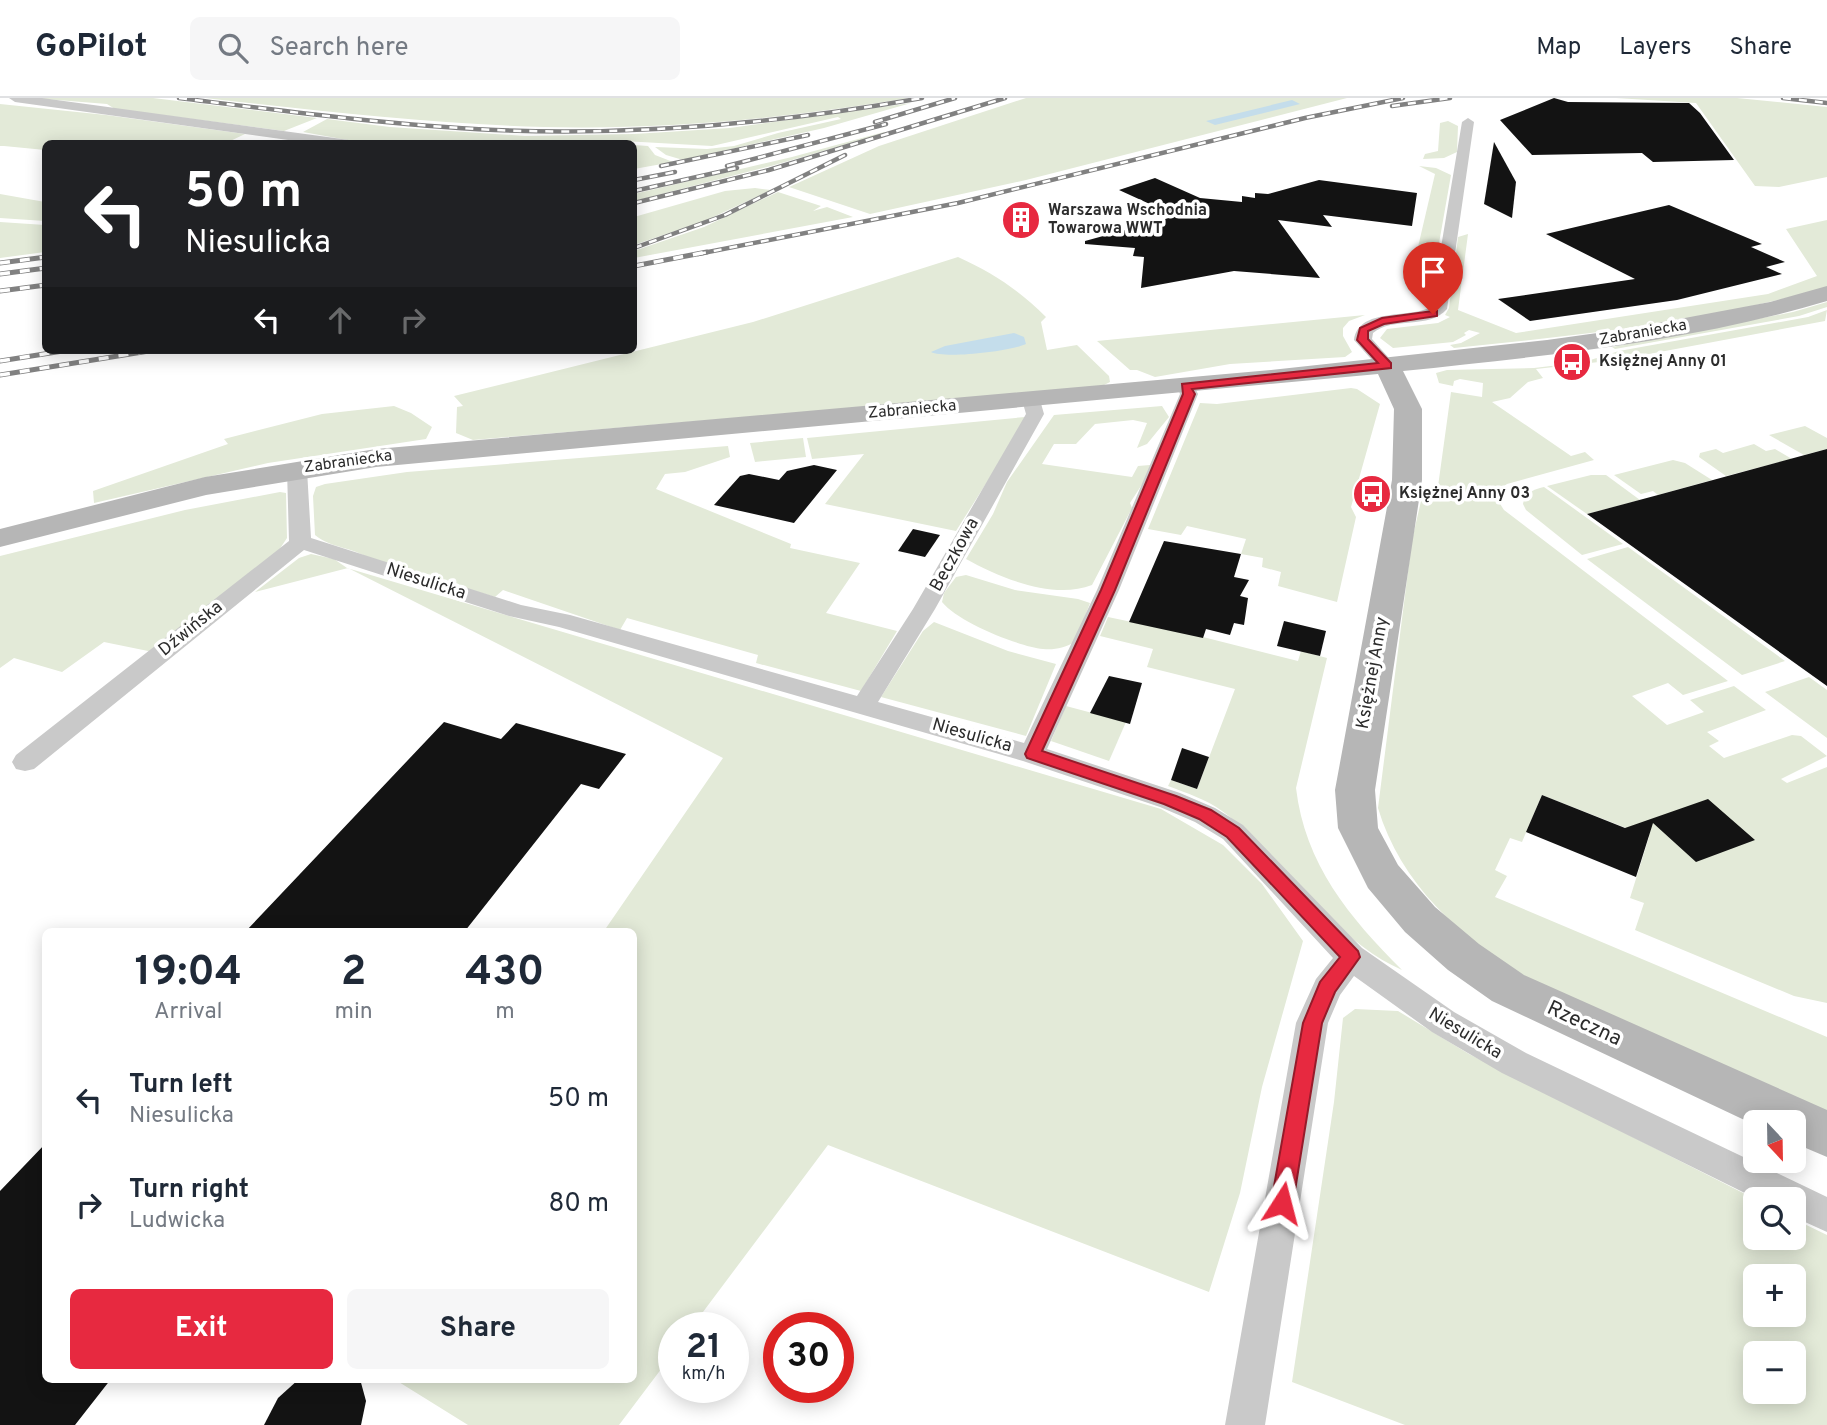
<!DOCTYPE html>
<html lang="en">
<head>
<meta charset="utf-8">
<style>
  body { margin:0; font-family:Overpass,sans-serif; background:#f6f6f7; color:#1f2937; height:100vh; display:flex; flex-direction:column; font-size:26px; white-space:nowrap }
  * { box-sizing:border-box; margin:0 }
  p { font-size:23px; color:#747a83 }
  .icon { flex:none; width:38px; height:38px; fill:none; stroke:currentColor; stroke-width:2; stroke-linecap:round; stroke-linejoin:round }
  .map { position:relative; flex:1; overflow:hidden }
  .drawer { position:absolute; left:42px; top:830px; width:595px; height:455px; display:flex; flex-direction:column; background:#fff; border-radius:10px; box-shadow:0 4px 18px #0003 }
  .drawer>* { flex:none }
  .hud { position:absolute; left:42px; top:42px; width:595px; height:214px; border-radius:10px; box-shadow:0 4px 18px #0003; background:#202124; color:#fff; overflow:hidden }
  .needle { width:46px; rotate:158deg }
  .buttons { position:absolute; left:1743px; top:1012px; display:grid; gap:14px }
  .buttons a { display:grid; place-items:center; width:63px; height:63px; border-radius:10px; background:#fff; box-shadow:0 4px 18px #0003; font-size:35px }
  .speed { position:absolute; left:658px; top:1214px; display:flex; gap:14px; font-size:35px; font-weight:700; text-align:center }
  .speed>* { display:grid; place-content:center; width:91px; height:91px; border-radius:50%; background:#fff; box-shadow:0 4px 18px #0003; line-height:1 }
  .speed small { font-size:18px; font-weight:400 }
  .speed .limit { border:10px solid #d22; background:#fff; color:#111 }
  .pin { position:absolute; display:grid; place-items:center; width:60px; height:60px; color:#fff; margin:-72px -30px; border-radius:50% 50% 50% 0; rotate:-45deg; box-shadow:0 0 7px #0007 }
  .pin .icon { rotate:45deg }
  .me { position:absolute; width:77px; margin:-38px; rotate:9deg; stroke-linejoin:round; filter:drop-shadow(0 0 5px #0008) }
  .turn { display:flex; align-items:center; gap:24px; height:147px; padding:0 28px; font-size:32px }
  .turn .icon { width:91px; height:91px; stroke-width:2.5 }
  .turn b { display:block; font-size:49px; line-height:60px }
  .lanes { display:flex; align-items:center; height:66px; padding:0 28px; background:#0003; justify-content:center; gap:35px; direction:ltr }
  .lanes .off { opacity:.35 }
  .eta { display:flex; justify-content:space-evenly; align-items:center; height:119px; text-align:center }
  .eta b { font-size:42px; font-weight:700; line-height:49px }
  .cta { display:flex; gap:14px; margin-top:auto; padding:14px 28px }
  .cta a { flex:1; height:80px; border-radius:10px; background:#e72940; color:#fff; font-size:28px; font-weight:700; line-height:80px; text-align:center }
  .cta a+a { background:#f6f6f7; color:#1f2937 }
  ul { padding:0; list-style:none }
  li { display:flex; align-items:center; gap:21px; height:105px; padding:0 28px }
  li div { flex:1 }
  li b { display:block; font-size:26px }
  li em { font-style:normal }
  header { display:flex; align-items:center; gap:42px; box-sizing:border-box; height:98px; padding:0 35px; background:#fff; border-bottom:2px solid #e0e1e3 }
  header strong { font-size:33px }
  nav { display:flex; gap:38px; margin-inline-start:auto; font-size:24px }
  .search { width:490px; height:63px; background:#f6f6f7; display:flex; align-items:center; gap:18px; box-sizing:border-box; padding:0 24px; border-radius:10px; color:#747a83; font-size:26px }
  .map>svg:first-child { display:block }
</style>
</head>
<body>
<header>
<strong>GoPilot</strong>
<div class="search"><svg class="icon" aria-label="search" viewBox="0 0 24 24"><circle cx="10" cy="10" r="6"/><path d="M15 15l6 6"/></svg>Search here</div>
<nav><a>Map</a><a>Layers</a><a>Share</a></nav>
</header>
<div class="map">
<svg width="1827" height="1327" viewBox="0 0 1827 1327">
  <rect width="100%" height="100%" fill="#fff"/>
  <g fill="#e3ead8" fill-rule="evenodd">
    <path d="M 32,0 L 153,0 L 317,20 L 284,33 L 115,11 L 107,6 Z"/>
    <path d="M 205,0 L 909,0 C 789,20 666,32 544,29 C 431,26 318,13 205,0 Z"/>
    <path d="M 1026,0 L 1347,0 L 1026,82 L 870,116 L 789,89 L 879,48 Z"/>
    <path d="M 1616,0 L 1737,0 L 1827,9 L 1827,79 L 1779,89 L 1755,88 L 1696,5 Z"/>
    <path d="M 911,5 L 824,30 L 683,62 L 666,57 L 655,49 L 707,51 L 734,48 L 778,35 L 841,21 L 838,19 L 712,48 L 623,43 L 597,46 L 370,46 L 303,34 L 327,21 L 390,29 L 525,38 L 634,36 L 730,30 Z"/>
    <path d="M 0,6 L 106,17 L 245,36 L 224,46 L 46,46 L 45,52 L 4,48 L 0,48 Z"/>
    <path d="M 1448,23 L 1458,28 L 1457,54 L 1444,60 L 1423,61 L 1425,56 L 1438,53 L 1440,25 Z"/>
    <path d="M 884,34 L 886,35 L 771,68 L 634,103 L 634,96 L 792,59 Z"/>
    <path d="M 634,47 L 648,48 L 655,57 L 673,64 L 634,71 Z"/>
    <path d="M 1419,68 L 1436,70 L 1451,77 L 1438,151 L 1418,149 L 1435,76 Z"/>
    <path d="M 755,90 L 771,92 L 707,122 L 634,147 L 634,119 L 725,93 Z"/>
    <path d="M 778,94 L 821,108 L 813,113 L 827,109 L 853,119 L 634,160 L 634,153 L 704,129 Z"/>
    <path d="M 0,96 L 45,104 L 45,123 L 0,120 Z"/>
    <path d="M 1827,122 L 1827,189 C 1705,224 1580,237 1454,250 L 1450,247 L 1461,245 L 1480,235 L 1469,232 L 1464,235 L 1466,237 L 1453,244 L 1393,250 L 1380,240 L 1387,231 L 1438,225 L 1450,219 L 1445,217 L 1449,210 L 1458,139 L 1468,136 L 1458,212 L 1516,235 L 1768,196 L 1817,178 L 1786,131 Z"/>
    <path d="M 0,124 L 45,127 L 45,154 L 0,160 Z"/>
    <path d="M 1417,153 L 1437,156 L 1430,183 L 1418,184 L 1420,174 L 1414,167 Z"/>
    <path d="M 958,159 C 993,175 1019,192 1046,219 L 1041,224 L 1047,252 L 1077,247 L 1109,278 L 1110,284 L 1100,289 L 473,342 L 456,335 L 457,309 L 463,308 L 454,298 L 753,224 Z"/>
    <path d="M 1827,204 L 1827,209 L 1799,218 L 1615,251 L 1612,249 L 1793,214 Z"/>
    <path d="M 1827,212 L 1825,223 L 1617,262 L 1536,271 L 1543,280 L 1528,284 L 1510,300 L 1492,304 L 1571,358 L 1585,354 L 1594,362 L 1507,386 C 1496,394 1496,401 1504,412 L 1728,583 L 1683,597 L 1668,585 L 1632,598 L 1667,627 L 1704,614 L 1690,602 L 1734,588 L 1766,612 L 1707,634 L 1719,643 L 1709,648 L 1724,660 L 1792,637 L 1801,638 L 1827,658 L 1781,681 L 1787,685 L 1827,669 L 1827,905 L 1794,898 L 1635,832 L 1644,805 L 1630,800 L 1649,739 L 1542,697 L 1522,744 L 1510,740 L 1495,772 L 1507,778 L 1495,799 L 1827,939 L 1827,1014 L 1540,887 C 1469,847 1402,791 1378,710 L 1412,442 L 1421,403 L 1436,403 L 1451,294 L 1482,299 L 1483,285 L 1460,281 L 1454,283 L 1453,288 L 1439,285 L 1436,275 L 1447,272 L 1534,270 L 1584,264 L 1619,253 L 1808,219 Z"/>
    <path d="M 1365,217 L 1349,223 L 1343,230 L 1343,238 L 1352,254 L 1345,259 L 1230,266 L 1155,279 L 1137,272 L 1130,272 L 1097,243 Z"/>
    <path d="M 1351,290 L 1357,291 L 1380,306 L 1351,409 L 1356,419 L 1337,504 L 1278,488 L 1281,474 L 1262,469 L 1263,460 L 1241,456 L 1246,441 L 1187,428 L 1181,437 L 1148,431 L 1200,305 L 1217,306 Z"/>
    <path d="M 394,308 L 411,315 L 432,329 L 426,341 L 268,365 L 94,405 L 93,393 L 228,346 L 224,341 L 322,316 Z"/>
    <path d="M 1162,308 L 1169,319 L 1147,346 L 1137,350 L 1147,325 L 1133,322 L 1095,326 L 1076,346 L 1054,346 L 1042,366 L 1132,379 L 1138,368 L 1150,367 L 1148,377 L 1130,405 L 1132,410 L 1092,487 C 1053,502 1000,480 966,461 L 993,416 L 1007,384 L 1054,317 Z"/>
    <path d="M 1025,319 L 1025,324 L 956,433 L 825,406 L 864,356 L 812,361 L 807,340 Z"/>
    <path d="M 1805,328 L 1827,340 L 1827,351 L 1804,357 L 1769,337 Z"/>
    <path d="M 803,340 L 806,359 L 755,364 L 750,345 Z"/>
    <path d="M 1754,346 L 1766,353 L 1775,351 L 1792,361 L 1726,378 L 1699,359 L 1700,355 L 1716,351 L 1723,355 Z"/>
    <path d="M 728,348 L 730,359 L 685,374 L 665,376 L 656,391 L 791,446 L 790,450 L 860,465 L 826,515 L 897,533 L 861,593 L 756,565 L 758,557 L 627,520 L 620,532 L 503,492 L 495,499 L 370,461 C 353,449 330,450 315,437 L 313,398 L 316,389 L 325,386 L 407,374 Z"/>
    <path d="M 1673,362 L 1685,365 L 1712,382 L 1658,397 L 1653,393 L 1641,396 L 1614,377 Z"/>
    <path d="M 1591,377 L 1606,377 L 1640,402 L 1587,416 L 1547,388 Z"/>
    <path d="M 1544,389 L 1623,446 L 1582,457 L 1526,412 L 1523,406 C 1525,395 1534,391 1544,389 Z"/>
    <path d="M 280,394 L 286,395 L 287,440 L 271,464 L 153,554 L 104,544 L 62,574 L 14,560 L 0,570 L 0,458 L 185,412 Z"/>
    <path d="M 1628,449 L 1785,563 L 1742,577 L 1587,461 Z"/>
    <path d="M 311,456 L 334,461 L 347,470 L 1161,711 L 1223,747 L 1262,786 L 1303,843 L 1262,989 L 1240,1095 L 1209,1194 L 828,1047 L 691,1230 L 674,1230 L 674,1254 L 619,1327 L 468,1327 L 394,1281 L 634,1281 L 634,833 L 604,833 L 723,660 L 348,470 L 255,494 L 299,460 Z"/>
    <path d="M 966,477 L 1015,492 L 1078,501 L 1090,505 L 1075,544 C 1064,550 1055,552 1043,551 C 1017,548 958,524 942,504 L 944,495 L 956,479 Z"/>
    <path d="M 1108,519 L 1203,539 L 1298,563 L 1301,553 L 1327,560 L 1296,690 C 1305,766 1349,819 1402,872 C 1326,838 1287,759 1222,713 C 1206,701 1186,695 1168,688 L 1171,682 L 1197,691 L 1235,591 L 1147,569 L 1153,551 L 1100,538 Z"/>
    <path d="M 934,524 L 1008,553 L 1056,566 L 1026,638 L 881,599 L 923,533 Z"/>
    <path d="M 1809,579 L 1827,592 L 1827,640 L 1765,594 Z"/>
    <path d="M 1066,608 L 1126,624 L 1109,663 L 1051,643 Z"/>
    <path d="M 1355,911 L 1398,913 L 1469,956 L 1755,1101 L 1755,1139 L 1794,1139 L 1794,1121 L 1827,1137 L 1827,1327 L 1405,1327 L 1292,1284 L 1334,1004 L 1343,920 ZM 1755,1178 L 1794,1178 L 1794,1216 L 1755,1216 ZM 1755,1255 L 1794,1255 L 1794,1293 L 1755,1293 Z"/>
  </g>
  <g fill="#c4ddeb">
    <path d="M 1292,2 L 1300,6 L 1215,27 L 1206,23 Z"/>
    <path d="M 1014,235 L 1024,239 L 1026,246 C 1011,253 945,261 931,254 L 945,248 Z"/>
  </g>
  <g fill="#131313">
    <path d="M 1554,0 L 1568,4 L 1689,5 L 1700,15 L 1734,62 L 1653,64 L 1642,55 L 1532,57 L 1500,22 Z"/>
    <path d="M 1494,44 L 1516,84 L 1512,120 L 1484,106 Z"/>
    <path d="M 1155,80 L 1200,100 L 1242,104 L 1242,98 L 1255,100 L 1255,95 L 1268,96 L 1319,82 L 1417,95 L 1412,128 L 1323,117 L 1332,129 L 1278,122 L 1320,180 L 1234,173 L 1141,190 L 1144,159 L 1133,158 L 1135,150 L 1085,146 L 1085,143 L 1176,118 L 1119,92 Z"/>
    <path d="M 1669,107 L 1762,146 L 1751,149 L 1785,164 L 1766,169 L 1782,176 L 1677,202 L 1530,223 L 1498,201 L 1635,181 L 1546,136 Z"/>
    <path d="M 1827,351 L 1827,588 L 1587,416 L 1658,397 Z"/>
    <path d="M 814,367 L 837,372 L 794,425 L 714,407 L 740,378 L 749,376 L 779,382 L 787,373 Z"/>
    <path d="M 913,431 L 940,437 L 925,459 L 898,453 Z"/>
    <path d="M 1164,443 L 1241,456 L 1234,479 L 1249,482 L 1240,498 L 1248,500 L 1244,527 L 1234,525 L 1230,537 L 1206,531 L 1203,540 L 1129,524 Z"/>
    <path d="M 1284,523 L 1326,533 L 1320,558 L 1277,548 Z"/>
    <path d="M 1109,578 L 1142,585 L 1130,626 L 1090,615 Z"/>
    <path d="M 444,624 L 501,641 L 516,625 L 626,656 L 599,691 L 581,686 L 465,833 L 246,833 Z"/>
    <path d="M 1182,650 L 1209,659 L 1197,691 L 1171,682 Z"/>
    <path d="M 1542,697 L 1625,730 L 1708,701 L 1755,742 L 1696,764 L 1653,725 L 1636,779 L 1526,734 Z"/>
    <path d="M 46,1045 L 46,1281 L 111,1281 L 75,1327 L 0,1327 L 0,1093 Z"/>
    <path d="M 299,1281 L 360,1281 L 366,1303 L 361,1327 L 264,1327 L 278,1300 Z"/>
  </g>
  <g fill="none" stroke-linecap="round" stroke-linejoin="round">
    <g fill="#c9c9c9" fill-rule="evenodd">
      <path d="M 9,0 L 42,0 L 349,42 L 355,46 L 317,46 L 15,4 Z"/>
      <path d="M 1468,20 L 1474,24 L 1447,211 C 1429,232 1393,218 1373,235 L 1372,241 L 1396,268 L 1387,273 L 1381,272 L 1354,242 C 1359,209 1409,221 1431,209 L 1462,24 Z"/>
      <path d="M 1186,283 L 1192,284 L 1198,296 L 1119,492 L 1047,651 L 1180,695 L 1215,710 L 1243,727 L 1362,850 L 1454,914 L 1526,955 L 1827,1099 L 1827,1134 L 1794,1119 L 1794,1101 L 1757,1101 L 1502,975 L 1432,934 L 1354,878 L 1340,897 L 1328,925 L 1265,1327 L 1225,1327 L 1296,925 L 1316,881 L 1333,860 L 1223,741 L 1195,724 L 1160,709 L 1023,663 L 559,529 L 509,518 L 304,452 L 34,671 L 25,673 L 16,671 L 12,664 L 16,657 L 289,443 L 287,372 L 290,368 L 304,368 L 307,372 L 311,440 L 521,507 L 570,517 L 857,598 L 913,511 L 1026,316 L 1022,302 L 1031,296 L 1040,302 L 1044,316 L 935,511 L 878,604 L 1024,645 L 1097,492 L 1180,296 L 1177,288 Z"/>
    </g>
    <path fill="#b6b6b6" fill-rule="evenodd" d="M 1827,188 L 1827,203 C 1690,244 1545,258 1403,273 L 1422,311 L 1422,382 L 1375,692 L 1378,730 L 1398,767 L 1435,809 L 1479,846 L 1524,877 L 1827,1012 L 1827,1059 L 1794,1045 L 1794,1024 L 1755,1024 L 1755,1027 L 1492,903 L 1448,872 L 1405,834 L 1368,790 L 1338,730 L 1335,692 L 1392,382 L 1394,311 L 1378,276 L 376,369 L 206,397 L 0,449 L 0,431 L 205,379 L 376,351 L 1271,272 L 1547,242 L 1626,231 L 1770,204 Z"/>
    <defs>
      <g id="rail-far1">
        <path d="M 179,0 C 284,13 389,27 495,32 C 638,38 781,25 922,0"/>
        <path d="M 1783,0 L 1827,5"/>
        <path d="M 1392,8 L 1450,0"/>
        <path d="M 875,24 L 955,0"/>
        <path d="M 661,68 L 808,37"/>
        <path d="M 727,68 L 886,26"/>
        <path d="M 634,82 L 675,74"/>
        <path d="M 634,93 L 737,70"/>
        <path d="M 634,105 L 769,72 L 1005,0"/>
        <path d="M 634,150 L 725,117 L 845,57"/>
        <path d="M 698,156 L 958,105 L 1305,20 L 1403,0"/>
      </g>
      <g id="rail">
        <path d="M 0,165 L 46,159"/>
        <path d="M 634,168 L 707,154"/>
        <path d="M 0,176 L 46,170"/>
        <path d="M 0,193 L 46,187"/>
        <path d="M 0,263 L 69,252"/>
        <path d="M 0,277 L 155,252"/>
      </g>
    </defs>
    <use href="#rail-far1" stroke="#818181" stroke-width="4.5"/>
    <use href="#rail" stroke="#818181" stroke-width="5"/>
    <use href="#rail-far1" stroke="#fff" stroke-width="2.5" stroke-dasharray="8" stroke-linecap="butt"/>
    <use href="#rail" stroke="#fff" stroke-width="3.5" stroke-dasharray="10" stroke-linecap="butt"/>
  </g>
  <path fill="#e72940" stroke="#961b2a" stroke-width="2" d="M 1433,213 L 1437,213 L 1437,218 L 1384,226 L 1368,233 L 1368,241 L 1391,265 L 1391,270 L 1192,291 L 1195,296 L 1115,492 L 1042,653 L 1176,698 L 1211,712 L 1239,730 L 1358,853 L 1360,859 L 1335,894 L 1322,925 L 1293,1105 L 1290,1113 L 1282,1116 L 1275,1113 L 1271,1105 L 1303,925 L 1320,884 L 1340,859 L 1227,739 L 1199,721 L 1164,706 L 1027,660 L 1025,656 L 1101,492 L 1183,296 L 1182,286 L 1378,265 L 1357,242 L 1360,230 L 1382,220 Z"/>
  <defs>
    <symbol id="building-disc" viewBox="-11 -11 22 22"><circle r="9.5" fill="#e72940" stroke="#fff"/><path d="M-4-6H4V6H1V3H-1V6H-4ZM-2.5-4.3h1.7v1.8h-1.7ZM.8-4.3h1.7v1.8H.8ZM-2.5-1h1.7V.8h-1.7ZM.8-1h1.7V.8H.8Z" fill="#fff"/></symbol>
    <symbol id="bus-disc" viewBox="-11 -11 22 22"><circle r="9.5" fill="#e72940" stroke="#fff"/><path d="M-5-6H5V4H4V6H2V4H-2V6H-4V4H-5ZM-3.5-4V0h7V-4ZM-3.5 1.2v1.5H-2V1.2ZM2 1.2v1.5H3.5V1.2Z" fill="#fff"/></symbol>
  </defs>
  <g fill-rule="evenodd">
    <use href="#building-disc" x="999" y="100" width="44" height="44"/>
    <use href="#bus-disc" x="1550" y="242" width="44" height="44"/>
    <use href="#bus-disc" x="1350" y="374" width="44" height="44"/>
  </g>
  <g text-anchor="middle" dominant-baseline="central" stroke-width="7" stroke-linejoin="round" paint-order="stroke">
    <g font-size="16" font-weight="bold" fill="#2c2c2c" stroke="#fff" text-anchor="start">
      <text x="1048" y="113">Warszawa Wschodnia<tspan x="1048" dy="18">Towarowa WWT</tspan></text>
      <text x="1599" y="264">Księżnej Anny 01</text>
      <text x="1399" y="396">Księżnej Anny 03</text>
    </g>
    <g font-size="16" fill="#2c2c2c" stroke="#fff">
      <text transform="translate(1643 235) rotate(-10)">Zabraniecka</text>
      <text transform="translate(912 312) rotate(-5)">Zabraniecka</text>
      <text transform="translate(348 364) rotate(-8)">Zabraniecka</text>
    </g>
    <g font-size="18" fill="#2c2c2c" stroke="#fff">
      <text transform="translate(955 457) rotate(-61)">Beczkowa</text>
      <text transform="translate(426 484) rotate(18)">Niesulicka</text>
      <text transform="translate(191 531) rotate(-39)">Dźwińska</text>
      <text transform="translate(1373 575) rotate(-80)">Księżnej Anny</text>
      <text transform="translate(972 638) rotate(16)">Niesulicka</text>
      <text transform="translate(1465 936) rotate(31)">Niesulicka</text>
    </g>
    <g font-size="21" fill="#2c2c2c" stroke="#fff">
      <text transform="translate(1584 926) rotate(25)">Rzeczna</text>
    </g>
  </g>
</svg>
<div class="buttons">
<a><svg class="needle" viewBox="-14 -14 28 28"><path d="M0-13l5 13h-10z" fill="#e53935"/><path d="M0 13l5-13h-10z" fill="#747a83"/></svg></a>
<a><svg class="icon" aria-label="search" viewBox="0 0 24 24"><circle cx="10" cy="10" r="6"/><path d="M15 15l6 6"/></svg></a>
<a>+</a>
<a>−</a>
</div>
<div class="speed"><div>21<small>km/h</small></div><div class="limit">30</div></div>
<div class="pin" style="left:1433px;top:216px;background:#d93025"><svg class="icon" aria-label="arrive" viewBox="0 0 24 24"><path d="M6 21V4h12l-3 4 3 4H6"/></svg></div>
<svg class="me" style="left:1282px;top:1105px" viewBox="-20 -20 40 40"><path d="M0-17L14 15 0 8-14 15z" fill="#e72940" stroke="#fff" stroke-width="4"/></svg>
<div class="hud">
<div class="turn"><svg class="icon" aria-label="left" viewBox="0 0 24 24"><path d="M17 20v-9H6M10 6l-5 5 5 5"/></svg><div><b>50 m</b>Niesulicka</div></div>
<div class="lanes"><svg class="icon" aria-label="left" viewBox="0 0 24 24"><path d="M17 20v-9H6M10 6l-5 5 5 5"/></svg><svg class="icon off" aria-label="ahead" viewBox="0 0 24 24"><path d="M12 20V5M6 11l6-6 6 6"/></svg><svg class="icon off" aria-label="right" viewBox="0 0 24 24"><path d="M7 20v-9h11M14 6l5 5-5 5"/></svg></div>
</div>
<section class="drawer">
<div class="eta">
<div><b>19:04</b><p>Arrival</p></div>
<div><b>2</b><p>min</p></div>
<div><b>430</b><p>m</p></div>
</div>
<ul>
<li><svg class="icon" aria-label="left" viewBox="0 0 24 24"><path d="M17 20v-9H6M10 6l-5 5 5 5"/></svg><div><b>Turn left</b><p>Niesulicka</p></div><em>50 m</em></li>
<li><svg class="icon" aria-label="right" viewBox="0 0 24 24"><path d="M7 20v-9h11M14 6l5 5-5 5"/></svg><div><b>Turn right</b><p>Ludwicka</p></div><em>80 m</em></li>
</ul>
<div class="cta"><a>Exit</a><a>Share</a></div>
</section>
</div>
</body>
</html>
